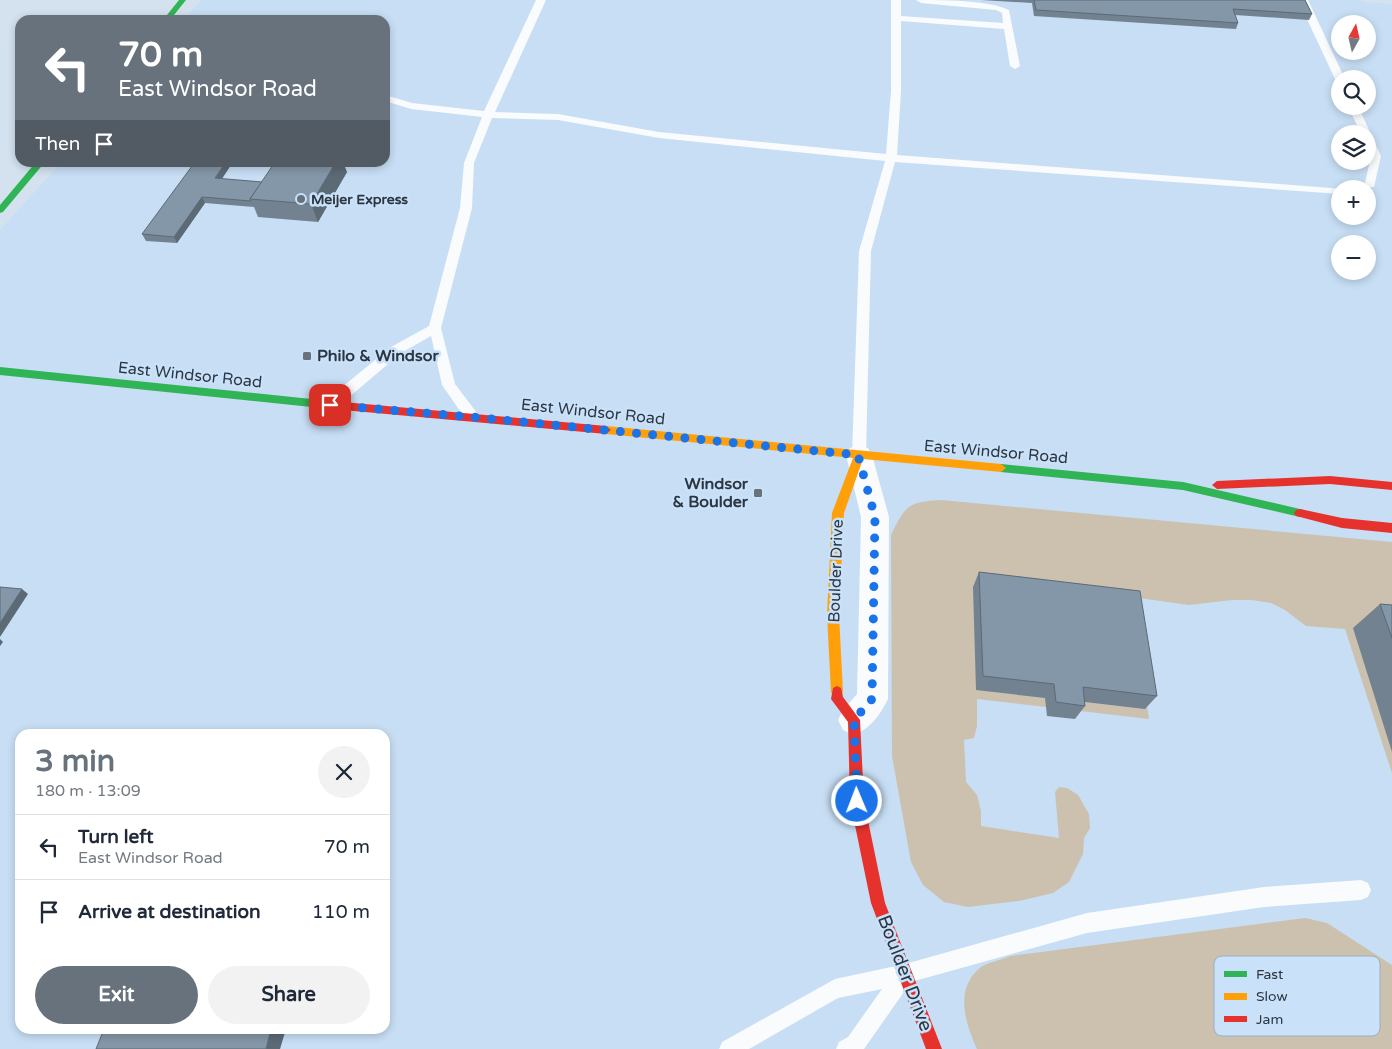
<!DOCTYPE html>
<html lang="en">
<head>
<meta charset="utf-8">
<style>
  body { margin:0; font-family:"Varela Round",sans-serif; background:#f2f2f3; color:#1f2937; height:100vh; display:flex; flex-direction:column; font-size:19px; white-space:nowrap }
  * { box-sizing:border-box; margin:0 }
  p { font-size:16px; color:#747a83 }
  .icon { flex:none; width:28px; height:28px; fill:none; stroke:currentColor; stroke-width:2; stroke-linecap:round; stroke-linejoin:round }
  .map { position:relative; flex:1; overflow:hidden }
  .sheet { position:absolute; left:15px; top:729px; width:375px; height:305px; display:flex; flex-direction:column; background:#fff; border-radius:15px; box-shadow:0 2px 8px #0003 }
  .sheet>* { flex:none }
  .banner { position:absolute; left:15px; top:15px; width:375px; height:152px; border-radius:15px; box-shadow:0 2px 8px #0003; background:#67727d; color:#fff; overflow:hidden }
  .needle { width:32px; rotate:8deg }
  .tools { position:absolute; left:1331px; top:15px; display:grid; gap:10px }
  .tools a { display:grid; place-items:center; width:45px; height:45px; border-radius:50%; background:#fff; box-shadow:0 2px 8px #0003; font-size:25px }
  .pin { position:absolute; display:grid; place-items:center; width:42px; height:42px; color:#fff; margin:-21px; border-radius:10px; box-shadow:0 2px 8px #0006 }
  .me { position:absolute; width:55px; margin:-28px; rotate:359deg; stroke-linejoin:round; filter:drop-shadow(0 0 4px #0008) }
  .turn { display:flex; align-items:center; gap:18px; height:105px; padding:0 20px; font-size:22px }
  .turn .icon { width:65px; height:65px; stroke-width:2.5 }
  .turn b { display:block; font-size:35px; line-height:42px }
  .then { display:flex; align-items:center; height:48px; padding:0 20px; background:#0003; gap:10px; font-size:19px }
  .round { display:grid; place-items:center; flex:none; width:52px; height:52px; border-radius:26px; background:#f2f2f3 }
  .headline { display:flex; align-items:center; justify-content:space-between; height:85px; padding:0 20px }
  h1 { font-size:30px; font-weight:700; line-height:38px; color:#67727d }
  .cta { display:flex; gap:10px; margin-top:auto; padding:10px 20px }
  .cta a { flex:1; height:58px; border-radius:30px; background:#67727d; color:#fff; font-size:20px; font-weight:700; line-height:58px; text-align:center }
  .cta a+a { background:#f2f2f3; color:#1f2937 }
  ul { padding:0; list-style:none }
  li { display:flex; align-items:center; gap:15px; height:65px; padding:0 20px; border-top:1px solid #e0e1e3 }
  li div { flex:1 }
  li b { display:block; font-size:19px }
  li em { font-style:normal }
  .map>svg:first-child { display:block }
</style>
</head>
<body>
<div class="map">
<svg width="1392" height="1049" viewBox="0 0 1392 1049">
  <rect width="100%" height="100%" fill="#d4e2ef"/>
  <path fill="#c7def4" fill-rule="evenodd" d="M 201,0 L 1361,0 L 1363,2 L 1392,4 L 1392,1049 L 0,1049 L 0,230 L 61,163 L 385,162 L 385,20 L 184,20 ZM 1340,24 L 1368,24 L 1368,51 L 1340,51 ZM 1340,79 L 1368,79 L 1368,106 L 1340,106 ZM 1340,134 L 1368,134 L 1368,161 L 1340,161 ZM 1340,189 L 1368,189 L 1368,216 L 1340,216 ZM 1340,244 L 1368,244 L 1368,271 L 1340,271 ZM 20,734 L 385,734 L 385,1029 L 20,1029 Z"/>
  <g fill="#cbc1ae">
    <path d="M 941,500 L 1392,542 L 1392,773 L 1345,629 L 1306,626 L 1285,610 L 1271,603 L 1252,600 L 1232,600 L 1189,605 L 1132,597 L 1149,719 L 977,699 L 977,726 L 974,738 L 964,740 L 966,782 L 977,795 L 981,811 L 981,826 L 1059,838 L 1055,792 L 1059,787 L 1067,788 L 1078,795 L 1089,814 L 1090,828 L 1084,838 L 1083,854 L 1069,882 L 1053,893 L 1019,901 L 968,907 L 944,902 L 923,885 L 911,862 L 892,756 L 891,535 C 906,505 908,502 941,500 Z"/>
    <path d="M 1305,918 L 1327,923 L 1392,965 L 1392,1049 L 977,1049 C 965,1023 954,988 981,967 C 989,962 1001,960 1010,956 Z"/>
  </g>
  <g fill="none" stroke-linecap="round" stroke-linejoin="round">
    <g fill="#f9fbfd" fill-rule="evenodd">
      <path d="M 536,0 L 546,0 L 495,112 L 558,114 L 659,132 L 886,154 L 891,91 L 891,0 L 901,0 L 901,16 L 1003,23 L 1002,13 L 996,10 L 921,3 L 916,0 C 941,0 989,0 1009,10 L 1020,66 L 1015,69 L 1010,66 L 1004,29 L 901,21 L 901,91 L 897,155 L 1344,189 L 1340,189 L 1340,194 L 895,162 L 871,251 L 866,455 L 864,459 L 859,460 L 854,459 L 852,455 L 859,251 L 885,161 L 659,138 L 558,120 L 492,118 L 474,163 L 472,208 L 441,328 L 455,384 L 477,413 L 479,417 L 477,421 L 472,422 L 467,421 L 442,385 L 431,336 L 401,353 L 335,409 L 325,409 L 323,405 L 325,401 L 391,347 L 429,326 L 460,208 L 464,163 L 482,117 L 411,109 L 385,101 L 385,95 L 412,103 L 484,111 Z"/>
      <path d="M 1298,0 L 1308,0 L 1345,79 L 1340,79 L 1340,82 L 1335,79 Z"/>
      <path d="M 1348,106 L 1358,106 L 1381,156 L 1374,187 L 1349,189 L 1350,187 L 1365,183 L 1371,156 L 1368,149 L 1368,134 L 1361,134 Z"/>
      <path d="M 1361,880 L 1368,883 L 1371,890 L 1368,897 L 1361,900 L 1264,907 L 1087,933 L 911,982 L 864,1049 L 836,1049 L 839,1042 L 848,1037 L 882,989 L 838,998 L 749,1049 L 719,1049 L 722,1042 L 835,979 L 905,964 L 1087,913 L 1264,887 Z"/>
    </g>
    <path fill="#f9fbfd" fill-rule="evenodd" d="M 859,445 L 868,448 L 872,455 L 889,517 L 888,699 C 881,714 870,729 854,735 L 843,730 L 838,720 L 843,710 L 857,694 L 861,517 L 846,455 L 850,448 Z"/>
    <g fill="#30b455" fill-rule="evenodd">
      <path d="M 179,0 L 186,0 L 170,20 L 163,20 Z"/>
      <path d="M 36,162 L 45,162 L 3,212 L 0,213 L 0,205 Z"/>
      <path d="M 0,367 L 321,400 L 326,404 L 321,408 L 0,375 Z"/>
      <path d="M 1001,464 L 1183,482 L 1300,509 L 1304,510 L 1306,513 L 1304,516 L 1300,517 L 1183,490 L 1001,472 L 996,468 Z"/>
    </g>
    <path fill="#ff9f0a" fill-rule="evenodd" d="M 606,426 L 1001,464 L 1006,468 L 1001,472 L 863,459 L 844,513 L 839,615 L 843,692 L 841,696 L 837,698 L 833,696 L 831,692 L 827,615 L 832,513 L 853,458 L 606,434 L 601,430 Z"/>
    <g fill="#e5322d" fill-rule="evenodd">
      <path d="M 321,400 L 606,426 L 611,430 L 606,434 L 321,408 L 316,404 Z"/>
      <path d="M 1330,476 L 1392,482 L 1392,490 L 1330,484 L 1217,489 L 1212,485 L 1217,481 Z"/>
      <path d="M 1300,509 L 1342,518 L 1392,523 L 1392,533 L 1342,528 L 1300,517 L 1296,516 L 1294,513 L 1296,510 Z"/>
      <path d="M 837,686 L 841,688 L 843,697 L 860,720 L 864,801 L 885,903 L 942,1049 L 926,1049 L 871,903 L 850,801 L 848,722 L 831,699 L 833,688 Z"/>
    </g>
  </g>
  <g fill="#728290">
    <path d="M 981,0 L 1305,0 L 1312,14 L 1309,20 L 1235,15 L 1238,23 L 1236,29 L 1034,16 L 1032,3 Z"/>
    <path d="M 347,172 L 318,222 L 258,217 L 254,207 L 205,203 L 177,243 L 146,241 L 142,234 L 222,179 L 262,182 Z"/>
    <path d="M 979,572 L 1157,696 L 1145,709 L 1085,702 L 1085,706 L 1075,719 L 1047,716 L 1045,698 L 976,690 L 973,587 Z"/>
    <path d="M 1380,604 L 1392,605 L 1392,752 L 1353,628 Z"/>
  </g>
  <g fill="#5c6a76">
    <path d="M 226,162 L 233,162 L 218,185 L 215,178 Z"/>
    <path d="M 336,162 L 343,162 L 347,172 L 318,222 L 311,204 Z"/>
    <path d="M 202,197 L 205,203 L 177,243 L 174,237 Z"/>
    <path d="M 22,589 L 28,594 L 0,637 L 0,623 Z"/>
    <path d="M 0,639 L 3,642 L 0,646 Z"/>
    <path d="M 271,1029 L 286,1029 L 280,1049 L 266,1049 Z"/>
  </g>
  <g fill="#8497a8" stroke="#5c6a76">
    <path d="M 1034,0 L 1305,0 L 1312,14 L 1233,9 L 1238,23 L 1036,10 Z"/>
    <path d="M 195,162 L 226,162 L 215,178 L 262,182 L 250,199 L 251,201 L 202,197 L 174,237 L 142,234 Z"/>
    <path d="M 275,162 L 336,162 L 311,204 L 250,199 Z"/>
    <path d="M 979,572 L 1140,591 L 1157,696 L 1083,687 L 1085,706 L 1056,702 L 1054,684 L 983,676 Z"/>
    <path d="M 0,587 L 22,589 L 0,623 Z"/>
    <path d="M 1380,604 L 1392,605 L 1392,638 Z"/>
    <path d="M 104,1029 L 271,1029 L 266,1049 L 96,1049 Z"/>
  </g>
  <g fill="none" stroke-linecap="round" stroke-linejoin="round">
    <path stroke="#1a73e8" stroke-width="9" stroke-dasharray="0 16.2" d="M 330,405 L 472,417 L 858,455 L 875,517 L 872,699 L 854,720 L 857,801"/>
  </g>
  <g fill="#67727d" stroke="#c9e2fa" stroke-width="2">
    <circle cx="301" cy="199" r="5"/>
    <rect x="302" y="351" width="10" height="10" rx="2.5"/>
    <rect x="753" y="488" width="10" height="10" rx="2.5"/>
  </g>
  <g text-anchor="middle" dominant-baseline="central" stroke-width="5" stroke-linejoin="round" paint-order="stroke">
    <g font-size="14" font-weight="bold" fill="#2d3640" stroke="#c9e2fa" text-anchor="start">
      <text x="311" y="199">Meijer Express</text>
    </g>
    <g font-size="16" font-weight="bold" fill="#2d3640" stroke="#c9e2fa" text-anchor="start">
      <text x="317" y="356">Philo &amp; Windsor</text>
      <text x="748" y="484" text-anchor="end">Windsor<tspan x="748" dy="18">&amp; Boulder</tspan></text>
    </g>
    <g font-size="16" fill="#2d3640" stroke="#c9e2fa">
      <text transform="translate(190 375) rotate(6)">East Windsor Road</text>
      <text transform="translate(593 412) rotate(6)">East Windsor Road</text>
      <text transform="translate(996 452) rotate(5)">East Windsor Road</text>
      <text transform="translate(836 571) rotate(-88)">Boulder Drive</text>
    </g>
    <g font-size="19" fill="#2d3640" stroke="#c9e2fa">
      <text transform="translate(905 973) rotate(69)">Boulder Drive</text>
    </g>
  </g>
  <rect x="1214" y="956" width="166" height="80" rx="8" fill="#c9e2fa" stroke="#9aaec2" stroke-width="1"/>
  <rect x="1224" y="971" width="23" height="6" fill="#30b455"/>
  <rect x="1224" y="993" width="23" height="7" fill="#ff9f0a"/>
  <rect x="1224" y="1016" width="23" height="6" fill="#e5322d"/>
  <g font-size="14" fill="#2d3640">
    <text x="1256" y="979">Fast</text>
    <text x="1256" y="1001">Slow</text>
    <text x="1256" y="1024">Jam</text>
  </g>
</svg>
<div class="tools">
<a><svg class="needle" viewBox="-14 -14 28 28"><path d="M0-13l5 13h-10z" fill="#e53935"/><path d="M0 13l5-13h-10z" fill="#747a83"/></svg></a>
<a><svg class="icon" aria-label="search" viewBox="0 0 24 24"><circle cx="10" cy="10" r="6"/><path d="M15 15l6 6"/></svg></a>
<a><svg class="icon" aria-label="layers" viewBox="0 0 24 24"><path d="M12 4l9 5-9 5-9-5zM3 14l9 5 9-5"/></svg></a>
<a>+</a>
<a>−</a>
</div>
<div class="pin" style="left:330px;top:405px;background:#d93025"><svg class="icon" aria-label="arrive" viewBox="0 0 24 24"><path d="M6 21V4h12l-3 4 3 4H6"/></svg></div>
<svg class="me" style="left:857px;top:801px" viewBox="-20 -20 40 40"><circle r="17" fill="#1a73e8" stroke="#fff" stroke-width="3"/><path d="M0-11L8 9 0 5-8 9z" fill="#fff"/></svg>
<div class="banner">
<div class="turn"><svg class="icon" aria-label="left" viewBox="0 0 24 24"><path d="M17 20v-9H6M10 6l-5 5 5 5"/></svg><div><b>70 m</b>East Windsor Road</div></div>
<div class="then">Then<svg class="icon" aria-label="arrive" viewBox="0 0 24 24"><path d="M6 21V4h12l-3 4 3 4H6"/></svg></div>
</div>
<section class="sheet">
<div class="headline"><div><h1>3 min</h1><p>180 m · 13:09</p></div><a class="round"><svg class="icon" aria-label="close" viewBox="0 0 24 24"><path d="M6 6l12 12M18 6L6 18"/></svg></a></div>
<ul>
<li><svg class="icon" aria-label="left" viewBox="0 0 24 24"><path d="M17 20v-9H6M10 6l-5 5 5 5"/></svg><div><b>Turn left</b><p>East Windsor Road</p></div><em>70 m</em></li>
<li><svg class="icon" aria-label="arrive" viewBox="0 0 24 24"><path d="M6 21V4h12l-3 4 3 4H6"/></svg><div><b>Arrive at destination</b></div><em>110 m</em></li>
</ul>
<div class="cta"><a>Exit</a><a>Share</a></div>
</section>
</div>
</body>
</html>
